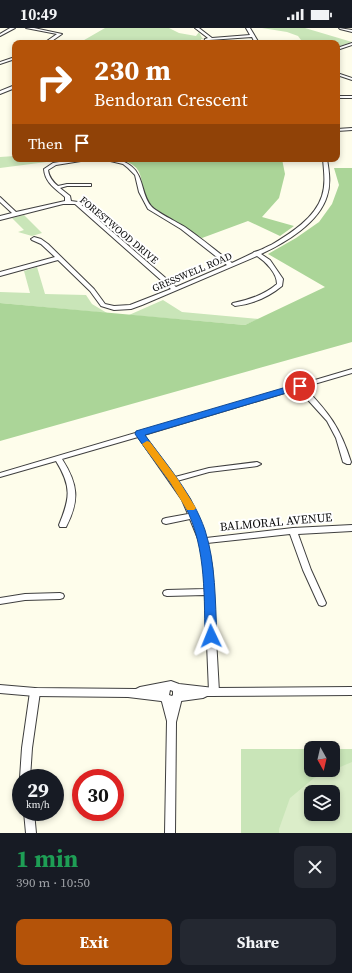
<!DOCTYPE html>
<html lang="en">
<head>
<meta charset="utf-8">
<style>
  body { margin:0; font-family:"Source Serif 4",serif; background:#242831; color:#f1f3f6; height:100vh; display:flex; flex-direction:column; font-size:15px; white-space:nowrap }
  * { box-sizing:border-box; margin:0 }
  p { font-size:13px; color:#9ea1a6 }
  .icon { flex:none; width:22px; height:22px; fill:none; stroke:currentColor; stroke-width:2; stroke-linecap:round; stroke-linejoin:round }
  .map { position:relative; height:805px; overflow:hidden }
  .details { display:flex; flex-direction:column; background:#171b24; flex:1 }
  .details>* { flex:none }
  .hud { position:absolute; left:12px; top:12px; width:328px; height:122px; border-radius:8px; box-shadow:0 2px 6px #0003; background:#b45309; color:#fff; overflow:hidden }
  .needle { width:26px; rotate:172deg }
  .buttons { position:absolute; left:304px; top:713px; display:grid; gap:8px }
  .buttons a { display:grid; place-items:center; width:36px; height:36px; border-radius:8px; background:#171b24; box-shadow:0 2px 6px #0003; font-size:20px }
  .speed { position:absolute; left:12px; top:741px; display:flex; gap:8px; font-size:20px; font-weight:700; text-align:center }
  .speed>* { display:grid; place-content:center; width:52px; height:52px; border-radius:50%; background:#171b24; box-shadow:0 2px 6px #0003; line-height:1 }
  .speed small { font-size:10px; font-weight:400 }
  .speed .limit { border:6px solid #d22; background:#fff; color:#111 }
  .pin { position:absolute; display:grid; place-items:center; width:34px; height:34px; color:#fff; margin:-17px; border:2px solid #fff; border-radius:50%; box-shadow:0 1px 4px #0007 }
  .me { position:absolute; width:44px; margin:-22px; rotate:358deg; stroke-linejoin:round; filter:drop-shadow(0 0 3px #0008) }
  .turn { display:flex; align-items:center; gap:14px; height:84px; padding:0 16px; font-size:18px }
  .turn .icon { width:52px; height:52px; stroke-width:2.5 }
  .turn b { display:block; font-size:28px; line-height:34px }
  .then { display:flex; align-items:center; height:38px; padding:0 16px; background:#0003; gap:8px; font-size:15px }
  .round { display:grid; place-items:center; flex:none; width:42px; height:42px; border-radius:8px; background:#242831 }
  .headline { display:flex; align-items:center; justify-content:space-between; height:68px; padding:0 16px }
  h1 { font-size:24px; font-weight:700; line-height:30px; color:#1e9e55 }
  .primary-button { display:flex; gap:8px; margin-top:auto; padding:8px 16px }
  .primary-button a { flex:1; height:46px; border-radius:8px; background:#b45309; color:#fff; font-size:16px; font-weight:700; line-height:46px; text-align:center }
  .primary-button a+a { background:#242831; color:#f1f3f6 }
  .status { display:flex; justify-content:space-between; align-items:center; height:28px; padding:0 20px; background:#171b24; direction:ltr }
  .status svg { height:11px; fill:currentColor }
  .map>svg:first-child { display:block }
</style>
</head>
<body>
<div class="status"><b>10:49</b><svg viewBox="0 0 49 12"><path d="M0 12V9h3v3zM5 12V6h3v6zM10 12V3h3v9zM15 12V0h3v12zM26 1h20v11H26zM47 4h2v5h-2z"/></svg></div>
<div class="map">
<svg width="352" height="805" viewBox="0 0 352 805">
  <rect width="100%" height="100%" fill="#fefdeb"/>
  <g fill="#c9e5b8" fill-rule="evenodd">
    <path d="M 105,0 L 169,0 L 179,5 L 196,8 L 199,4 L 202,10 L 205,10 L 201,11 L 201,13 L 190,15 L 79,15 Z"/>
    <path d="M 262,0 L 305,0 L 352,14 L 337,19 L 337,15 L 308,14 L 301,12 L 298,8 L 287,4 Z"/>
    <path d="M 15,128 L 15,131 L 62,131 L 62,132 L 0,140 L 0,129 Z"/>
    <path d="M 24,187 L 42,205 L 32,208 L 18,204 L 24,202 L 12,190 Z"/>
    <path d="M 37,239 L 45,266 L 86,267 L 92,276 L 107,285 L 0,275 L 0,264 L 30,265 L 24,243 Z"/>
    <path d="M 163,272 L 182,284 L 259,291 L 245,297 L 129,287 Z"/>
    <path d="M 241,721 L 311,721 L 311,742 L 333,742 L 333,721 L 352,721 L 352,805 L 241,805 ZM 311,764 L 333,764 L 333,786 L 311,786 Z"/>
  </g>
  <g fill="#abd598">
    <path d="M 116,131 L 282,131 L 285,146 L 279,170 L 262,189 L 294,198 L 280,208 L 248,193 L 202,210 C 187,201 164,189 152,178 C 133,159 154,138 116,131 Z"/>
    <path d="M 334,140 L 352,140 L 352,314 L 0,413 L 0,275 L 245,297 L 325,259 L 268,226 L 296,210 L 319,194 L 332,176 L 339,157 Z"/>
  </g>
  <path fill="#dbedc9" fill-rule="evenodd" d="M 352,734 L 352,805 L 279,805 L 279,801 L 290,770 L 314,750 ZM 311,764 L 333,764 L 333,786 L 311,786 Z"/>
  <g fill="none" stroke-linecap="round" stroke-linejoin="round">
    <defs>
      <g id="minor">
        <path d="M 10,0 L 15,0 L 0,8 L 0,6 Z"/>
        <path d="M 26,0 L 34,0 L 62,6 L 49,15 L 44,15 L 57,6 Z"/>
        <path d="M 195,0 L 199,0 L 212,10 L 250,7 L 246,0 L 250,0 L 259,15 L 255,15 L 252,9 L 209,12 L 208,13 L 208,15 L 204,15 L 205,11 L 208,10 Z"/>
        <path d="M 339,0 L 352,2 L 352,4 L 340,1 Z"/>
        <path d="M 352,15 L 352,17 L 337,22 L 337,20 Z"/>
        <path d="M 15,29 L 15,31 L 0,36 L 0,34 Z"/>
        <path d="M 337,45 L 352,50 L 352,52 L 337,47 Z"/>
        <path d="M 15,57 L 15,60 L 0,66 L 0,63 Z"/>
        <rect x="337" y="68" width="15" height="2"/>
        <path d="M 352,100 L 352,102 L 337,103 L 337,101 Z"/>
        <path d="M 78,131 L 89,131 L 87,132 L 56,137 L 48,142 C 49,149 52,153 58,158 L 67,156 L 91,156 L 91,158 L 67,158 L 60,160 L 70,168 L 71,173 L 78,174 L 176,259 L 227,237 L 181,201 L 148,181 L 139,164 L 135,147 L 128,140 L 123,136 L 102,131 C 111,131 123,131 131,138 C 144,148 141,166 151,178 C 156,184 177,194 185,199 C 201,210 216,223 232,235 L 253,225 L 254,224 C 260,223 266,219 271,217 C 290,206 315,190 322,168 C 326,156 324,143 323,131 L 327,131 C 329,143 331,156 327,168 C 319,195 285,215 261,226 L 270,232 L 283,251 L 282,258 C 269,269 252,276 235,278 L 232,276 L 233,275 C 249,272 264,267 277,256 C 277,245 266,234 257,228 L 142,277 L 131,281 L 114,282 L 101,278 L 90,263 L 58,232 L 0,248 L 0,244 L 55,229 L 41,216 L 32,212 L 31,211 L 34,209 L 41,211 L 48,216 L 94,261 L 105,276 L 114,278 L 130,277 L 171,261 L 75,176 L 63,176 L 0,192 L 0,188 L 12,185 L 0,174 L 0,169 L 16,184 L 65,173 L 65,169 C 56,161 45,155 44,141 L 53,135 Z"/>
        <path d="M 352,341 L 352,345 L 304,359 C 329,385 340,399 351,434 L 350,436 L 347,436 L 343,434 L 336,410 L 327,393 L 298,361 L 144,407 L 175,449 L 209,440 L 257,434 L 261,436 L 257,438 L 209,444 L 177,453 L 190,471 L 196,486 L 198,488 L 197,489 L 206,510 L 293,500 L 352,497 L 352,503 L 298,506 L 311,542 L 326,575 L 325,577 L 322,578 L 319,577 L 318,575 L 303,542 L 290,506 L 207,515 L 212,538 L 219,664 L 217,667 L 214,668 L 211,667 L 209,664 L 205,567 L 167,568 L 164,567 L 163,565 L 164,563 L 167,562 L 205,561 L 204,538 L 199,513 L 190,491 L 166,496 L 163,495 L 162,493 L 163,491 L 166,490 L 188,486 L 182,472 L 138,409 L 62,431 C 78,456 80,472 66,499 L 60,499 L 59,497 C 70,470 72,459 56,433 L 0,449 L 0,445 Z"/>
        <path d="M 60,565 L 63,566 L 64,568 L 63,570 L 60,571 L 25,572 L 0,576 L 0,570 L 25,566 Z"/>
        <path d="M 35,660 L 38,661 L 40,664 L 32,720 L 30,750 L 21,750 L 21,752 L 20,750 L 22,720 L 30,664 L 32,661 Z"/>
        <path d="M 166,666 L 169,667 L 171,674 L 174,667 L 177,666 L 180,667 L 182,670 L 176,694 L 175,805 L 165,805 L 167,693 L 161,670 L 163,667 Z"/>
        <path d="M 24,784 L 34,784 L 36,805 L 26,805 Z"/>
      </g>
      <path id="tertiary" d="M 171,653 L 179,656 L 214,660 L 352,659 L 352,667 L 207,668 L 203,670 L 181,673 L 171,677 L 161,673 L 128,669 L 35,668 L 0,665 L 0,657 L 35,660 L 136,661 L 140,659 ZM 170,662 L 173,663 L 173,667 L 172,668 L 169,667 Z"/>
    </defs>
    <use href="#minor" stroke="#3f3f3f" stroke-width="2"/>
    <use href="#tertiary" stroke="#3f3f3f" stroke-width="2"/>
    <use href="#minor" fill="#fff" fill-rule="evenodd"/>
    <use href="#tertiary" fill="#fff" fill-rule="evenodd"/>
  </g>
  <path fill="#1a73e8" stroke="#114b97" d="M 300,355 L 303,356 L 304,358 L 303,360 L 145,407 C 167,437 193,467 205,502 C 216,536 215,573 217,608 L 215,612 L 211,613 L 207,612 L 205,608 C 204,563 206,512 181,471 C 167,448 150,428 135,406 L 136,403 Z"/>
  <path fill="#f59e0b" d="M 147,413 L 150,414 L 177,450 L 196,480 L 194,482 L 187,482 L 170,454 L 142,416 Z"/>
  <g text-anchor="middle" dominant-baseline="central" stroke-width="4" stroke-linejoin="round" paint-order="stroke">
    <g font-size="10" fill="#0c0c0c" stroke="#fff">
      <text transform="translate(119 202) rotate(40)">FORESTWOOD DRIVE</text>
      <text transform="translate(192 244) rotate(-23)">GRESSWELL ROAD</text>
    </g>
    <g font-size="12" fill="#0c0c0c" stroke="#fff">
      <text transform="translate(276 494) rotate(-5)">BALMORAL AVENUE</text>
    </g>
  </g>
</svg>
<div class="buttons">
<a><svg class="needle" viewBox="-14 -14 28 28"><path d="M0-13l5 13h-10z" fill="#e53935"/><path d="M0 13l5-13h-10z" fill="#9ea1a6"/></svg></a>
<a><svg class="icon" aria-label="layers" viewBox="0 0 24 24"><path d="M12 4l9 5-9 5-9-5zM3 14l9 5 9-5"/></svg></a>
</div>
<div class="speed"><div>29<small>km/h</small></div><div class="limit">30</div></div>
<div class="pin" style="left:300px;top:358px;background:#d93025"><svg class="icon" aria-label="arrive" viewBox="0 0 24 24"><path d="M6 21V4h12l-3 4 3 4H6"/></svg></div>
<svg class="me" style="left:211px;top:608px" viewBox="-20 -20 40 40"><path d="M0-17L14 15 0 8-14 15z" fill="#1a73e8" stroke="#fff" stroke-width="4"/></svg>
<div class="hud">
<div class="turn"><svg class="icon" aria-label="right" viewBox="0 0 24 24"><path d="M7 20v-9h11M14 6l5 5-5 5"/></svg><div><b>230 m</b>Bendoran Crescent</div></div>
<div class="then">Then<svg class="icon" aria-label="arrive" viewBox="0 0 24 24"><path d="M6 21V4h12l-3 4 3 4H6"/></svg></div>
</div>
</div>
<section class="details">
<div class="headline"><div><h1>1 min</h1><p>390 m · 10:50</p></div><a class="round"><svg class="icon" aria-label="close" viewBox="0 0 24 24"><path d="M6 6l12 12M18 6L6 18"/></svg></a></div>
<div class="primary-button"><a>Exit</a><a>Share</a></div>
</section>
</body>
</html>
